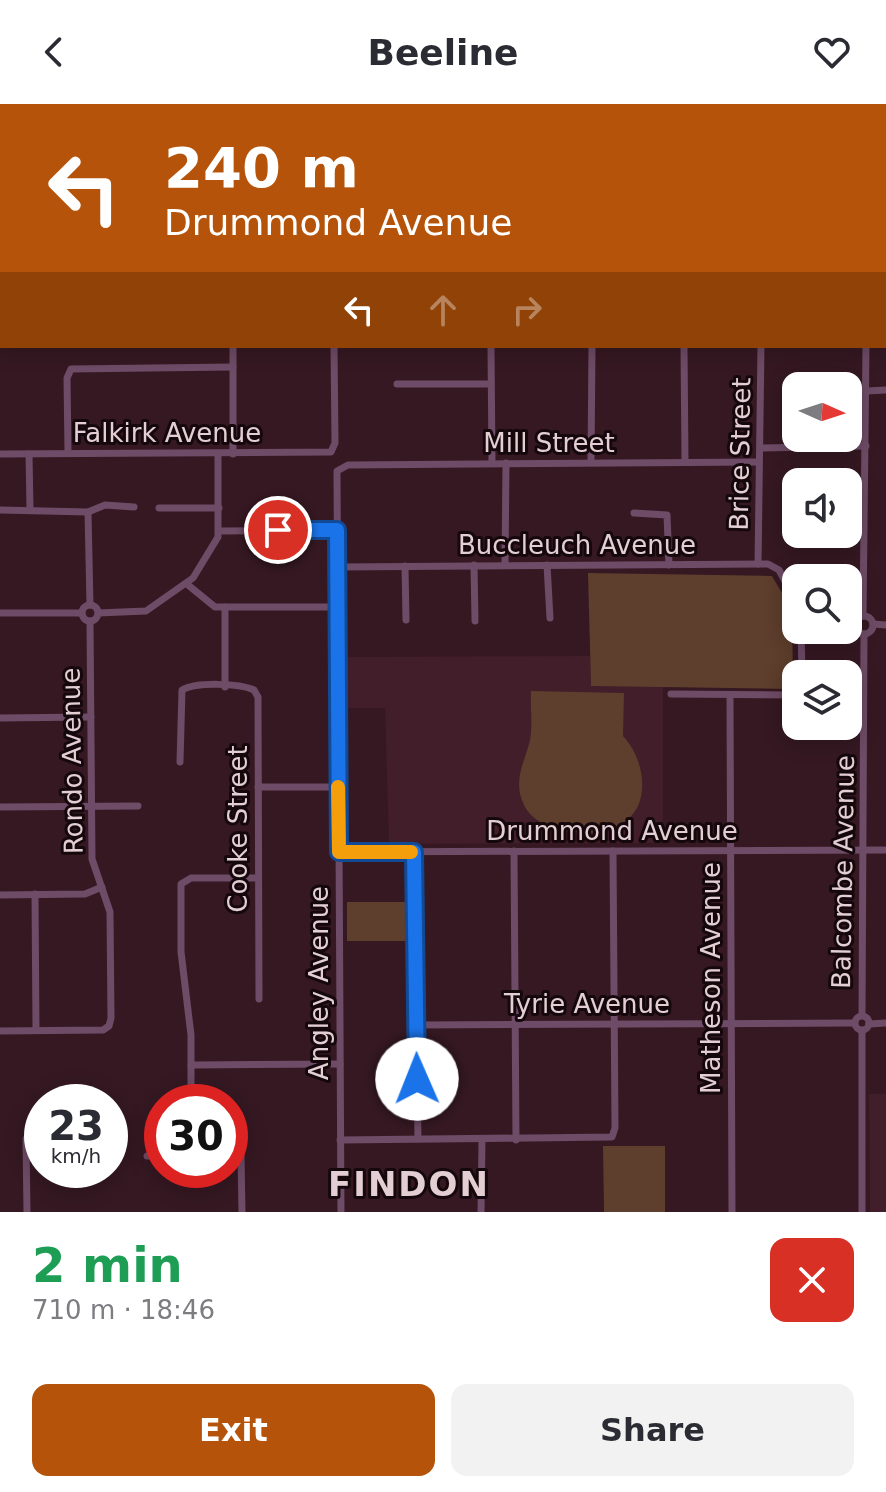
<!DOCTYPE html>
<html lang="en">
<head>
<meta charset="utf-8">
<style>
  body { margin:0; font-family:"DejaVu Sans",sans-serif; background:#f2f2f3; color:#2b2b33; height:100vh; display:flex; flex-direction:column; font-size:30px; white-space:nowrap }
  * { box-sizing:border-box; margin:0 }
  p { font-size:26px; color:#7c7c81 }
  .icon { flex:none; width:44px; height:44px; fill:none; stroke:currentColor; stroke-width:2; stroke-linecap:round; stroke-linejoin:round }
  .map { position:relative; height:1108px; overflow:hidden }
  .drawer { display:flex; flex-direction:column; background:#fff; flex:1 }
  .drawer>* { flex:none }
  .guide { position:absolute; left:0px; top:0px; width:886px; height:244px; box-shadow:0 4px 20px #0003; background:#b45309; color:#fff; overflow:hidden }
  .needle { width:52px; rotate:93deg }
  .fabs { position:absolute; left:782px; top:268px; display:grid; gap:16px }
  .fabs a { display:grid; place-items:center; width:80px; height:80px; border-radius:16px; background:#fff; box-shadow:0 4px 20px #0003; font-size:40px }
  .speed { position:absolute; left:24px; top:980px; display:flex; gap:16px; font-size:40px; font-weight:700; text-align:center }
  .speed>* { display:grid; place-content:center; width:104px; height:104px; border-radius:50%; background:#fff; box-shadow:0 4px 20px #0003; line-height:1 }
  .speed small { font-size:20px; font-weight:400 }
  .speed .limit { border:12px solid #d22; background:#fff; color:#111 }
  .pin { position:absolute; display:grid; place-items:center; width:68px; height:68px; color:#fff; margin:-34px; border:4px solid #fff; border-radius:50%; box-shadow:0 2px 8px #0007 }
  .me { position:absolute; width:88px; margin:-44px; rotate:359deg; stroke-linejoin:round; filter:drop-shadow(0 0 6px #0008) }
  .turn { display:flex; align-items:center; gap:28px; height:168px; padding:0 32px; font-size:36px }
  .turn .icon { width:104px; height:104px; stroke-width:2.5 }
  .turn b { display:block; font-size:56px; line-height:68px }
  .lanes { display:flex; align-items:center; height:76px; padding:0 32px; background:#0003; justify-content:center; gap:40px; direction:ltr }
  .lanes .off { opacity:.35 }
  .round { display:grid; place-items:center; flex:none; width:84px; height:84px; border-radius:16px; background:#f2f2f3 }
  .head { display:flex; align-items:center; justify-content:space-between; height:136px; padding:0 32px }
  h1 { font-size:48px; font-weight:600; line-height:60px; color:#1e9e55 }
  .button { display:flex; gap:16px; margin-top:auto; padding:16px 32px }
  .button a { flex:1; height:92px; border-radius:16px; background:#b45309; color:#fff; font-size:32px; font-weight:600; line-height:92px; text-align:center }
  .button a+a { background:#f2f2f3; color:#2b2b33 }
  header { display:flex; justify-content:space-between; align-items:center; height:104px; padding:0 32px; background:#fff; font-size:36px; font-weight:600 }
  .map>svg:first-child { display:block }
</style>
</head>
<body>
<header><svg class="icon" aria-label="back" viewBox="0 0 24 24"><path d="M15 5l-7 7 7 7"/></svg>Beeline<svg class="icon" aria-label="heart" viewBox="0 0 24 24"><path d="M12 20l-8-8c-3-5 5-10 8-4 3-6 11-1 8 4z"/></svg></header>
<div class="map">
<svg width="886" height="1108" viewBox="0 0 886 1108">
  <rect width="100%" height="100%" fill="#351822"/>
  <g fill="#421d2a">
    <path d="M 590,552 L 591,582 L 663,581 L 663,739 L 389,740 L 385,604 L 346,604 L 346,553 Z"/>
    <path d="M 869,990 L 886,990 L 886,1108 L 870,1108 Z"/>
  </g>
  <g fill="#5e3e2c">
    <path d="M 588,469 L 772,472 L 792,506 L 793,582 L 791,585 L 591,582 Z"/>
    <path d="M 531,587 L 624,589 L 623,632 C 645,655 654,704 618,722 C 592,736 538,730 524,701 C 512,676 525,658 530,636 C 533,621 530,602 531,587 Z"/>
    <rect x="347" y="798" width="61" height="39"/>
    <path d="M 603,1042 L 665,1042 L 665,1108 L 604,1108 Z"/>
  </g>
  <g fill="none" stroke-linecap="round" stroke-linejoin="round">
    <g stroke="#6e4b66" stroke-width="7">
      <path d="M 114,0 L 114,2"/>
      <path d="M 462,0 L 462,2"/>
      <path d="M 558,0 L 558,2"/>
      <path d="M 651,0 L 651,2"/>
      <path d="M 865,0 L 865,2"/>
      <path d="M 20,2 L 20,0"/>
      <path d="M 231,2 L 231,0"/>
      <path d="M 0,5 L 2,5"/>
      <path d="M 0,92 L 2,92"/>
      <path d="M 884,195 L 886,195"/>
      <path d="M 233,242 L 233,350"/>
      <path d="M 491,242 L 492,359"/>
      <path d="M 684,242 L 685,358"/>
      <path d="M 397,280 L 491,280"/>
      <path d="M 867,287 L 886,286"/>
      <path d="M 762,344 L 866,342"/>
      <path d="M 68,349 L 67,274 L 71,265 L 233,263"/>
      <path d="M 0,350 L 331,348 L 335,339 L 334,242"/>
      <path d="M 29,350 L 30,405"/>
      <path d="M 591,358 L 592,242"/>
      <path d="M 159,404 L 219,404"/>
      <path d="M 0,406 L 88,408 L 105,401 L 134,403"/>
      <path d="M 88,408 L 90,501"/>
      <path d="M 634,409 L 667,411 L 669,461"/>
      <path d="M 219,427 L 337,426"/>
      <path d="M 758,460 L 761,242"/>
      <path d="M 474,461 L 475,517"/>
      <path d="M 505,461 L 506,359"/>
      <path d="M 547,461 L 550,514"/>
      <path d="M 405,462 L 406,516"/>
      <path d="M 338,463 L 768,460 L 779,466 L 796,498"/>
      <path d="M 188,481 L 215,503 L 337,503"/>
      <circle cx="90" cy="509" r="8"/>
      <path d="M 225,503 L 225,583"/>
      <path d="M 0,509 L 82,509"/>
      <path d="M 98,509 L 146,507 L 193,474 L 218,433 L 218,350"/>
      <path d="M 863,512 L 866,242"/>
      <circle cx="864" cy="521" r="9"/>
      <path d="M 873,520 L 886,521"/>
      <path d="M 801,526 L 802,570"/>
      <path d="M 671,590 L 796,591"/>
      <path d="M 730,592 L 732,1108"/>
      <path d="M 0,614 L 91,613"/>
      <path d="M 180,658 L 182,586 C 196,578 239,579 254,586 L 258,593 L 259,895"/>
      <path d="M 258,683 L 338,683"/>
      <path d="M 0,703 L 138,702"/>
      <path d="M 514,747 L 516,1036"/>
      <path d="M 339,748 L 886,746"/>
      <path d="M 414,748 L 418,1035"/>
      <path d="M 35,790 L 36,926"/>
      <path d="M 0,791 L 85,790 L 102,783"/>
      <path d="M 862,911 L 864,530"/>
      <circle cx="862" cy="919" r="7"/>
      <path d="M 869,920 L 886,919"/>
      <path d="M 416,921 L 854,919"/>
      <path d="M 0,927 L 103,926 L 109,922 L 111,914 L 110,808 L 92,755 L 90,517"/>
      <path d="M 862,927 L 862,1108"/>
      <path d="M 191,961 L 340,960"/>
      <path d="M 191,998 L 191,931 L 181,848 L 181,780 L 191,774 L 258,774"/>
      <path d="M 26,1035 L 27,1108"/>
      <path d="M 340,1036 L 612,1033 L 615,1024 L 613,747"/>
      <path d="M 230,1051 L 241,1051 L 242,1108"/>
      <path d="M 147,1052 L 162,1052"/>
      <path d="M 341,1108 L 337,367 L 348,361 L 759,358"/>
      <path d="M 481,1108 L 482,1036"/>
    </g>
  </g>
  <g fill="none" stroke-linecap="round" stroke-linejoin="round">
    <defs>
      <path id="route" d="M 278,426 L 337,426 L 339,748 L 414,748 L 417,975"/>
    </defs>
    <use href="#route" stroke="#114b97" stroke-width="20"/>
    <use href="#route" stroke="#1a73e8" stroke-width="14"/>
    <path stroke="#f59e0b" stroke-width="14" d="M 338,683 L 339,748 L 411,748"/>
  </g>
  <g text-anchor="middle" dominant-baseline="central" stroke-width="6" stroke-linejoin="round" paint-order="stroke">
    <g font-size="26" fill="#e3ced4" stroke="#15080c">
      <text x="167" y="329">Falkirk Avenue</text>
      <text x="549" y="339">Mill Street</text>
      <text transform="translate(740 350) rotate(-89)">Brice Street</text>
      <text x="577" y="441">Buccleuch Avenue</text>
      <text transform="translate(72 657) rotate(-91)">Rondo Avenue</text>
      <text transform="translate(238 725) rotate(-90)">Cooke Street</text>
      <text x="612" y="727">Drummond Avenue</text>
      <text transform="translate(843 768) rotate(-89)">Balcombe Avenue</text>
      <text transform="translate(711 874) rotate(-90)">Matheson Avenue</text>
      <text transform="translate(319 879) rotate(-90)">Angley Avenue</text>
      <text x="587" y="900">Tyrie Avenue</text>
    </g>
    <g font-size="34" font-weight="bold" letter-spacing="2" fill="#e3ced4" stroke="#15080c">
      <text x="409" y="1080">FINDON</text>
    </g>
  </g>
</svg>
<div class="fabs">
<a><svg class="needle" viewBox="-14 -14 28 28"><path d="M0-13l5 13h-10z" fill="#e53935"/><path d="M0 13l5-13h-10z" fill="#7c7c81"/></svg></a>
<a><svg class="icon" aria-label="sound" viewBox="0 0 24 24"><path d="M4 9h4l5-4v14l-5-4H4zM17 9q2 3 0 6"/></svg></a>
<a><svg class="icon" aria-label="search" viewBox="0 0 24 24"><circle cx="10" cy="10" r="6"/><path d="M15 15l6 6"/></svg></a>
<a><svg class="icon" aria-label="layers" viewBox="0 0 24 24"><path d="M12 4l9 5-9 5-9-5zM3 14l9 5 9-5"/></svg></a>
</div>
<div class="speed"><div>23<small>km/h</small></div><div class="limit">30</div></div>
<div class="pin" style="left:278px;top:426px;background:#d93025"><svg class="icon" aria-label="arrive" viewBox="0 0 24 24"><path d="M6 21V4h12l-3 4 3 4H6"/></svg></div>
<svg class="me" style="left:417px;top:975px" viewBox="-20 -20 40 40"><circle r="19" fill="#fff"/><path d="M0-13L10 11 0 6-10 11z" fill="#1a73e8"/></svg>
<div class="guide">
<div class="turn"><svg class="icon" aria-label="left" viewBox="0 0 24 24"><path d="M17 20v-9H6M10 6l-5 5 5 5"/></svg><div><b>240 m</b>Drummond Avenue</div></div>
<div class="lanes"><svg class="icon" aria-label="left" viewBox="0 0 24 24"><path d="M17 20v-9H6M10 6l-5 5 5 5"/></svg><svg class="icon off" aria-label="ahead" viewBox="0 0 24 24"><path d="M12 20V5M6 11l6-6 6 6"/></svg><svg class="icon off" aria-label="right" viewBox="0 0 24 24"><path d="M7 20v-9h11M14 6l5 5-5 5"/></svg></div>
</div>
</div>
<section class="drawer">
<div class="head"><div><h1>2 min</h1><p>710 m · 18:46</p></div><a class="round" style="background:#d93025;color:#fff"><svg class="icon" aria-label="close" viewBox="0 0 24 24"><path d="M6 6l12 12M18 6L6 18"/></svg></a></div>
<div class="button"><a>Exit</a><a>Share</a></div>
</section>
</body>
</html>
